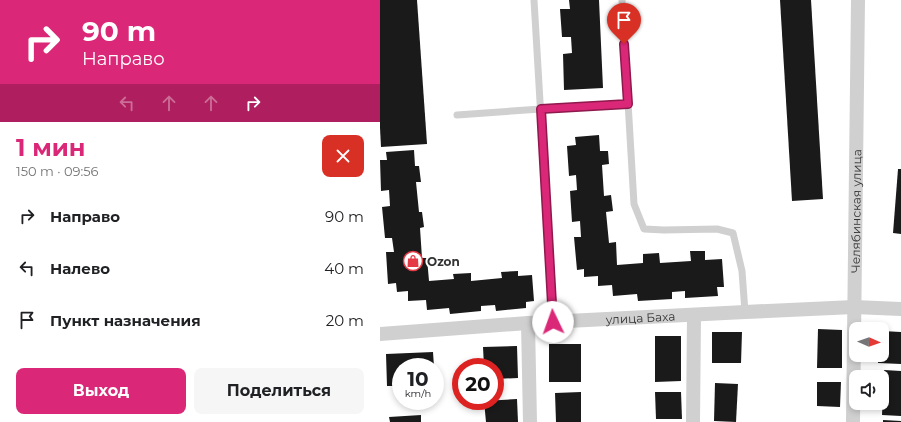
<!DOCTYPE html>
<html lang="ru">
<head>
<meta charset="utf-8">
<style>
  body { margin:0; font-family:Montserrat,sans-serif; background:#f6f6f6; color:#202124; height:100vh; display:flex; flex-direction:column; font-size:15px; white-space:nowrap }
  * { box-sizing:border-box; margin:0 }
  p { font-size:13px; color:#757577 }
  .icon { flex:none; width:22px; height:22px; fill:none; stroke:currentColor; stroke-width:2; stroke-linecap:round; stroke-linejoin:round }
  .map { position:relative; flex:1; overflow:hidden }
  .panel { display:flex; flex-direction:column; background:#fff; width:380px }
  .panel>* { flex:none }
  .hud { background:#db2777; color:#fff; overflow:hidden }
  .needle { width:26px; rotate:92deg }
  .buttons { position:absolute; left:469px; top:322px; display:grid; gap:8px }
  .buttons a { display:grid; place-items:center; width:40px; height:40px; border-radius:8px; background:#fff; box-shadow:0 2px 6px #0003; font-size:20px }
  .speed { position:absolute; left:12px; top:358px; display:flex; gap:8px; font-size:20px; font-weight:700; text-align:center }
  .speed>* { display:grid; place-content:center; width:52px; height:52px; border-radius:50%; background:#fff; box-shadow:0 2px 6px #0003; line-height:1 }
  .speed small { font-size:10px; font-weight:400 }
  .speed .limit { border:6px solid #d22; background:#fff; color:#111 }
  .pin { position:absolute; display:grid; place-items:center; width:34px; height:34px; color:#fff; margin:-41px -17px; border-radius:50% 50% 50% 0; rotate:-45deg; box-shadow:0 0 4px #0007 }
  .pin .icon { rotate:45deg }
  .me { position:absolute; width:44px; margin:-22px; rotate:357deg; stroke-linejoin:round; filter:drop-shadow(0 0 3px #0008) }
  .turn { display:flex; align-items:center; gap:14px; height:84px; padding:0 16px; font-size:18px }
  .turn .icon { width:52px; height:52px; stroke-width:2.5 }
  .turn b { display:block; font-size:28px; line-height:34px }
  .lanes { display:flex; align-items:center; height:38px; padding:0 16px; background:#0003; justify-content:center; gap:20px; direction:ltr }
  .lanes .off { opacity:.35 }
  .round { display:grid; place-items:center; flex:none; width:42px; height:42px; border-radius:8px; background:#f6f6f6 }
  .overview { display:flex; align-items:center; justify-content:space-between; height:68px; padding:0 16px }
  h1 { font-size:24px; font-weight:700; line-height:30px; color:#db2777 }
  .button { display:flex; gap:8px; margin-top:auto; padding:8px 16px }
  .button a { flex:1; height:46px; border-radius:8px; background:#db2777; color:#fff; font-size:16px; font-weight:700; line-height:46px; text-align:center }
  .button a+a { background:#f6f6f6; color:#202124 }
  ul { padding:0; list-style:none }
  li { display:flex; align-items:center; gap:12px; height:52px; padding:0 16px }
  li div { flex:1 }
  li b { display:block; font-size:15px }
  li em { font-style:normal }
  main { display:flex; flex:1; min-height:0 }
  .map>svg:first-child { display:block }
</style>
</head>
<body>
<main>
<section class="panel">
<div class="hud">
<div class="turn"><svg class="icon" aria-label="right" viewBox="0 0 24 24"><path d="M7 20v-9h11M14 6l5 5-5 5"/></svg><div><b>90 m</b>Направо</div></div>
<div class="lanes"><svg class="icon off" aria-label="left" viewBox="0 0 24 24"><path d="M17 20v-9H6M10 6l-5 5 5 5"/></svg><svg class="icon off" aria-label="ahead" viewBox="0 0 24 24"><path d="M12 20V5M6 11l6-6 6 6"/></svg><svg class="icon off" aria-label="ahead" viewBox="0 0 24 24"><path d="M12 20V5M6 11l6-6 6 6"/></svg><svg class="icon" aria-label="right" viewBox="0 0 24 24"><path d="M7 20v-9h11M14 6l5 5-5 5"/></svg></div>
</div>
<div class="overview"><div><h1>1 мин</h1><p>150 m · 09:56</p></div><a class="round" style="background:#d93025;color:#fff"><svg class="icon" aria-label="close" viewBox="0 0 24 24"><path d="M6 6l12 12M18 6L6 18"/></svg></a></div>
<ul>
<li><svg class="icon" aria-label="right" viewBox="0 0 24 24"><path d="M7 20v-9h11M14 6l5 5-5 5"/></svg><div><b>Направо</b></div><em>90 m</em></li>
<li><svg class="icon" aria-label="left" viewBox="0 0 24 24"><path d="M17 20v-9H6M10 6l-5 5 5 5"/></svg><div><b>Налево</b></div><em>40 m</em></li>
<li><svg class="icon" aria-label="arrive" viewBox="0 0 24 24"><path d="M6 21V4h12l-3 4 3 4H6"/></svg><div><b>Пункт назначения</b></div><em>20 m</em></li>
</ul>
<div class="button"><a>Выход</a><a>Поделиться</a></div>
</section>
<div class="map">
<svg width="521" height="422" viewBox="0 0 521 422">
  <rect width="100%" height="100%" fill="#fff"/>
  <g fill="#1a1a1a">
    <path d="M 0,0 L 37,0 L 47,144 L 1,147 L 0,128 Z"/>
    <path d="M 189,0 L 219,0 L 223,88 L 184,90 L 183,54 L 192,53 L 191,37 L 182,37 L 180,9 L 190,9 Z"/>
    <path d="M 400,0 L 431,0 L 443,199 L 412,201 Z"/>
    <path d="M 219,135 L 220,151 L 228,151 L 229,164 L 222,165 L 224,196 L 231,195 L 233,211 L 226,212 L 229,243 L 236,242 L 237,265 L 263,263 L 263,254 L 279,253 L 280,263 L 311,261 L 310,251 L 325,251 L 325,260 L 342,259 L 344,287 L 337,287 L 338,296 L 305,298 L 305,291 L 292,292 L 292,299 L 258,301 L 257,294 L 233,296 L 232,285 L 218,286 L 218,276 L 204,277 L 204,269 L 197,270 L 194,237 L 201,237 L 200,221 L 192,222 L 190,191 L 197,190 L 196,175 L 189,176 L 187,146 L 196,145 L 195,137 Z"/>
    <path d="M 34,150 L 35,166 L 39,166 L 41,182 L 36,182 L 39,212 L 42,212 L 44,227 L 40,228 L 42,258 L 47,258 L 49,281 L 74,279 L 73,274 L 91,273 L 91,281 L 122,278 L 121,272 L 138,271 L 138,276 L 152,275 L 154,301 L 146,302 L 146,308 L 116,311 L 115,305 L 101,306 L 101,311 L 70,314 L 69,308 L 47,310 L 46,300 L 28,301 L 28,291 L 17,292 L 16,283 L 8,284 L 6,252 L 14,252 L 12,238 L 5,238 L 2,207 L 10,206 L 9,190 L 1,191 L 0,160 L 7,160 L 6,152 Z"/>
    <path d="M 518,169 L 521,169 L 521,234 L 513,233 Z"/>
    <path d="M 438,329 L 462,330 L 462,368 L 437,368 Z"/>
    <path d="M 502,331 L 521,332 L 521,364 L 498,363 L 498,355 L 502,355 Z"/>
    <path d="M 332,332 L 362,332 L 361,363 L 332,363 Z"/>
    <path d="M 275,336 L 301,336 L 301,381 L 275,382 Z"/>
    <rect x="169" y="344" width="32" height="38"/>
    <path d="M 137,346 L 138,378 L 115,379 L 115,367 L 104,367 L 103,347 Z"/>
    <path d="M 53,352 L 54,367 L 21,367 L 21,386 L 7,386 L 6,354 Z"/>
    <path d="M 504,370 L 521,371 L 521,416 L 502,415 Z"/>
    <path d="M 437,382 L 461,382 L 460,407 L 437,406 Z"/>
    <path d="M 335,383 L 358,384 L 356,422 L 334,421 Z"/>
    <path d="M 201,392 L 201,422 L 176,422 L 175,393 Z"/>
    <path d="M 275,392 L 301,392 L 302,419 L 276,419 Z"/>
    <path d="M 137,399 L 138,422 L 106,422 L 104,401 Z"/>
    <path d="M 41,415 L 41,422 L 10,422 L 9,417 Z"/>
    <path d="M 503,420 L 521,421 L 521,422 L 503,422 Z"/>
  </g>
  <g fill="none" stroke-linecap="round" stroke-linejoin="round">
    <g stroke="#d0d0d0" stroke-width="7">
      <path d="M 154,0 L 173,322"/>
      <path d="M 242,0 L 254,204 L 264,229 L 284,230 L 337,229 L 353,233 L 362,271 L 365,312"/>
      <path d="M 77,115 L 161,109 L 248,104"/>
    </g>
    <g stroke="#d0d0d0" stroke-width="14">
      <path d="M 148,323 L 150,422"/>
      <path id="s1" d="M 0,334 L 148,323 L 365,312 L 474,307 L 521,309"/>
      <path d="M 313,422 L 314,315"/>
      <path id="s2" d="M 473,422 L 478,0"/>
    </g>
  </g>
  <g fill="none" stroke-linecap="round" stroke-linejoin="round">
    <defs>
      <path id="route" d="M 173,322 L 161,109 L 248,104 L 244,44"/>
    </defs>
    <use href="#route" stroke="#8e194d" stroke-width="10"/>
    <use href="#route" stroke="#db2777" stroke-width="7"/>
  </g>
  <defs>
    <symbol id="shop-ring" viewBox="-11 -11 22 22"><circle r="9.5" fill="#fff" stroke="#e63946" stroke-width="1.5"/><path d="M-5-2.5h2.3a2.7 3.5 0 0 1 5.4 0H5L5.5 6h-11ZM-1.5-2.5h3a1.5 2.3 0 0 0-3 0Z" fill="#e63946"/></symbol>
  </defs>
  <g fill-rule="evenodd">
    <use href="#shop-ring" x="22" y="250" width="22" height="22"/>
  </g>
  <g text-anchor="middle" dominant-baseline="central" stroke-width="4" stroke-linejoin="round" paint-order="stroke">
    <g font-size="12" fill="#333" stroke="#fff">
      <text stroke="none"><textPath href="#s2" startOffset="211">Челябинская улица</textPath></text>
      <text stroke="none"><textPath href="#s1" startOffset="261">улица Баха</textPath></text>
    </g>
    <g font-size="12" font-weight="bold" fill="#333" stroke="#fff" text-anchor="start">
      <text x="47" y="261">Ozon</text>
    </g>
  </g>
</svg>
<div class="buttons">
<a><svg class="needle" viewBox="-14 -14 28 28"><path d="M0-13l5 13h-10z" fill="#e53935"/><path d="M0 13l5-13h-10z" fill="#757577"/></svg></a>
<a><svg class="icon" aria-label="sound" viewBox="0 0 24 24"><path d="M4 9h4l5-4v14l-5-4H4zM17 9q2 3 0 6"/></svg></a>
</div>
<div class="speed"><div>10<small>km/h</small></div><div class="limit">20</div></div>
<div class="pin" style="left:244px;top:44px;background:#d93025"><svg class="icon" aria-label="arrive" viewBox="0 0 24 24"><path d="M6 21V4h12l-3 4 3 4H6"/></svg></div>
<svg class="me" style="left:173px;top:322px" viewBox="-20 -20 40 40"><circle r="19" fill="#fff"/><path d="M0-13L10 11 0 6-10 11z" fill="#db2777"/></svg>
</div>
</main>
</body>
</html>
